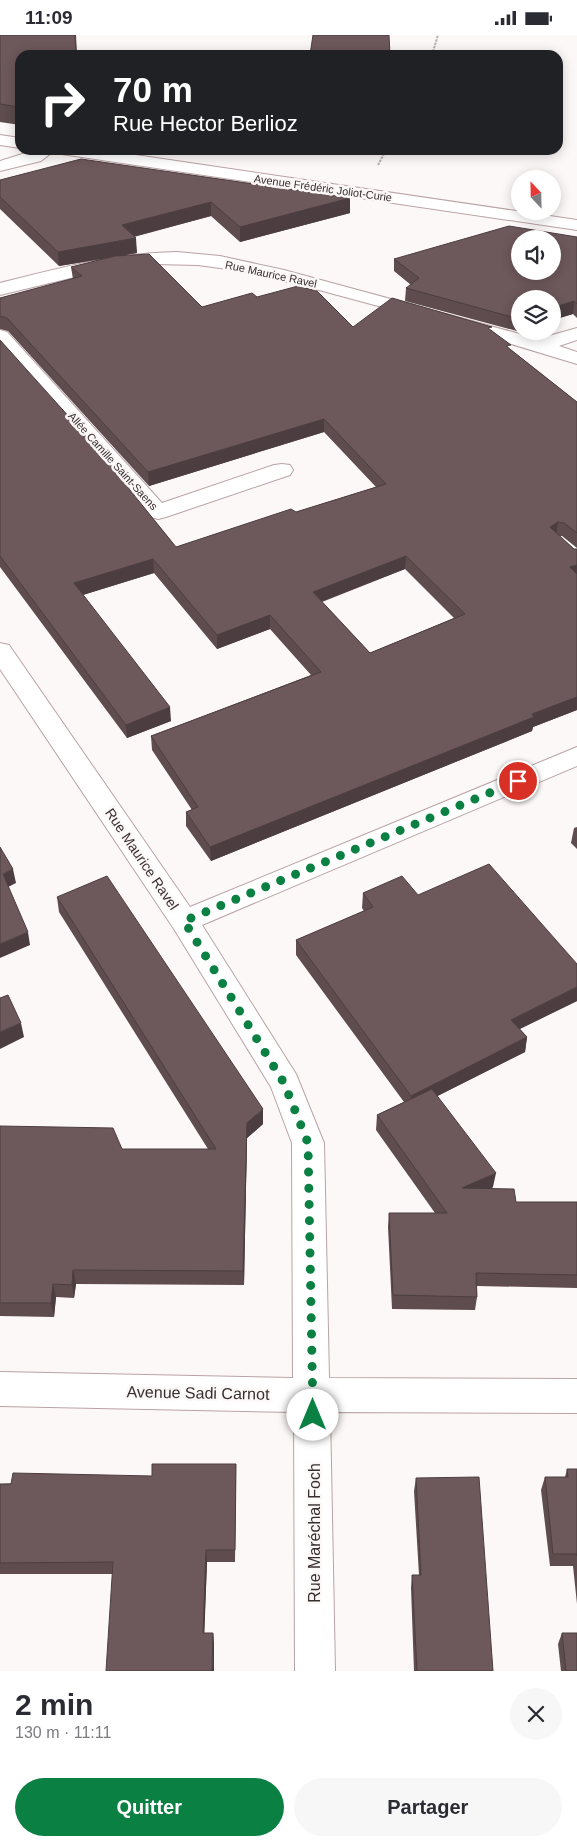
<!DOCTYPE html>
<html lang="fr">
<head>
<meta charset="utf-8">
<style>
  body { margin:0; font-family:Arial,sans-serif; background:#f7f7f7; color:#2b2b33; height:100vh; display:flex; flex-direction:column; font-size:19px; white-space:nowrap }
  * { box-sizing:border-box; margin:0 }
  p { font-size:16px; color:#7c7c81 }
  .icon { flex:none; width:28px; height:28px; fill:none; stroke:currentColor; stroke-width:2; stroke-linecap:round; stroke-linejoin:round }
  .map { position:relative; height:1636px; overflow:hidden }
  .sheet { display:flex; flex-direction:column; background:#fff; flex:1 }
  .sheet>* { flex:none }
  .top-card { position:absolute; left:15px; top:15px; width:548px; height:105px; border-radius:15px; box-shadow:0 2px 12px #0003; background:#202124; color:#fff; overflow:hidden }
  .needle { width:32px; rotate:338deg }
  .tools { position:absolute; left:511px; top:135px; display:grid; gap:10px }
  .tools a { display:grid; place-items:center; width:50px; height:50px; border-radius:50%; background:#fff; box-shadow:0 2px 12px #0003; font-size:25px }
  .pin { position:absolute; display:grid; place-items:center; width:42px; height:42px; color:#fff; margin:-21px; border:2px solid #fff; border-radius:50%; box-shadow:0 1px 5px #0007 }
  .me { position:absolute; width:55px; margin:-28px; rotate:0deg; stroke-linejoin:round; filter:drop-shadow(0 0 4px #0008) }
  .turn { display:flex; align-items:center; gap:18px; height:105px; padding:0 15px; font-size:22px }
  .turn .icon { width:65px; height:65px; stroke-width:2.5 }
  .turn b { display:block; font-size:35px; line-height:42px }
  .round { display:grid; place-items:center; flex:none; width:52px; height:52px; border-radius:26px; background:#f7f7f7 }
  .head { display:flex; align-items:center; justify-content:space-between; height:85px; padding:0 15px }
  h1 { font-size:30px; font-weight:600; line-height:38px }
  .cta { display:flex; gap:10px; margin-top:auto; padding:10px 15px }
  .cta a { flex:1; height:58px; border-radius:30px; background:#0b8043; color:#fff; font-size:20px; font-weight:600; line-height:58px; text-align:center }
  .cta a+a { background:#f7f7f7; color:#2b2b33 }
  .status { display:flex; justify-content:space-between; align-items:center; height:35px; padding:0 25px; background:#fff; direction:ltr }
  .status svg { height:14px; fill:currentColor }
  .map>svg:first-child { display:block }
</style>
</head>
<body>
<div class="status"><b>11:09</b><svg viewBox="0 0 49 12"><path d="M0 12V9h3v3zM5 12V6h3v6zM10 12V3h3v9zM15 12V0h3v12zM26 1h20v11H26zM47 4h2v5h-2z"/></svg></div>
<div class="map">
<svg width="577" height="1636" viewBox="0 0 577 1636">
  <rect width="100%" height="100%" fill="#fdf8f8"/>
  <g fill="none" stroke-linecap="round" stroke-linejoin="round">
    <defs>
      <g id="street">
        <path d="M 0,100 L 20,103 L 20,113 L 0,110 Z"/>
        <path d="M 35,115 L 55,115 L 41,126 L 0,136 L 0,126 Z"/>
        <path d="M 60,115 L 102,115 L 577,185 L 577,195 L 68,120 L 62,119 Z"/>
        <path d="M 177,217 L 220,221 L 284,235 L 538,304 L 577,293 L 577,305 L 559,311 L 577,317 L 577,329 L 445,289 L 319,255 L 242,236 L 198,230 L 155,229 L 116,232 L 0,260 L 0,248 C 59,233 116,218 177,217 Z"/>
        <path d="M 0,295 L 7,297 L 162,468 L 274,430 L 282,429 L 290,430 L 293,435 L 290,440 L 166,482 L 158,484 L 150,482 L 0,313 Z"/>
        <path d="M 0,608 L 9,610 L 190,872 L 577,712 L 577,731 L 202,890 L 296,1039 L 324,1108 L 329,1343 L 577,1344 L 577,1378 L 330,1377 L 335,1636 L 295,1636 L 294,1377 L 0,1371 L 0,1337 L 293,1343 L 292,1108 L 271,1052 L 174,894 L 0,634 Z"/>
      </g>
    </defs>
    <use href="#street" stroke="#b9a2a5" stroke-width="2"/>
    <g stroke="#b8b2b2" stroke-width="2" stroke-dasharray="2.5 1" stroke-linecap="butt">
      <path d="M 432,20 L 438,0"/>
      <path d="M 378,130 L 386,115"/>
    </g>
    <use href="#street" fill="#fff" fill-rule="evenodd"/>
  </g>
  <g fill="#5e4c4e" fill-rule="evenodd">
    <path d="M 0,0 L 20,20 L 20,90 L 0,87 Z"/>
    <path d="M 0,145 L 350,163 L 350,178 L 240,207 L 211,181 L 134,202 L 137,218 L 120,221 L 202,272 L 257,262 L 353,292 L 492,296 L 510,314 L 577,367 L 577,513 L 562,501 L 559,501 L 574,514 L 577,514 L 577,675 L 533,692 L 532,696 L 211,826 L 186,791 L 186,777 L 192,775 L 152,715 L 151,701 L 311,640 L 270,594 L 217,614 L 154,538 L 83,560 L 171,686 L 127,703 L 0,532 L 0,305 L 125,450 L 176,512 L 296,477 L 376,452 L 324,397 L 149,451 L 8,296 L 0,294 L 0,263 L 73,244 L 71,232 L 108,223 L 59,231 L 0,174 ZM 405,534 L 454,583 L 370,618 L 322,567 Z"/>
    <path d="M 577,202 L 577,283 L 573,279 L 517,296 L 405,266 L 406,253 L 411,250 L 394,236 L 394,224 Z"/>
    <path d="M 577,792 L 577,814 L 571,808 L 574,793 Z"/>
    <path d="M 363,858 L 418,860 L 577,929 L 577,966 L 520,994 L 527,1002 L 525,1017 L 437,1061 L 493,1152 L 492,1153 L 516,1167 L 577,1167 L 577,1253 L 477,1251 L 477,1262 L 475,1275 L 392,1274 L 388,1192 L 389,1178 L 435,1178 L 376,1095 L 377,1080 L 404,1067 L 296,920 L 296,905 L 364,876 L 362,873 Z"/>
    <path d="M 57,862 L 263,1089 L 247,1103 L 244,1250 L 76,1249 L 74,1263 L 56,1262 L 54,1282 L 0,1281 L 0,1091 L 122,1114 L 208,1114 L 59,877 Z"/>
    <path d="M 236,1429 L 236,1442 L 235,1527 L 207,1527 L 204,1598 L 213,1598 L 214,1610 L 112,1539 L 0,1539 L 0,1449 L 152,1441 Z"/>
    <path d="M 567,1434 L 577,1434 L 577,1569 L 573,1531 L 550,1531 L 541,1455 L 545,1442 L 565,1442 Z"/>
    <path d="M 416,1443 L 493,1636 L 414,1636 L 411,1553 L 412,1540 L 419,1540 L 414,1456 Z"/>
    <path d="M 562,1598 L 577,1636 L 561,1636 L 558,1609 Z"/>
  </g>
  <g fill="#4c3e40">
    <path d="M 75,0 L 76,0 L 77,20 L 76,20 Z"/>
    <path d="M 350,163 L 350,178 L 240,207 L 240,192 Z"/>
    <path d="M 211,167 L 211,181 L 124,204 L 122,190 Z"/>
    <path d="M 136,203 L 137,218 L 59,231 L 58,217 Z"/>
    <path d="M 574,266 L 573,279 L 552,285 L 552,273 Z"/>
    <path d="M 520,283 L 520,296 L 517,296 L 519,284 Z"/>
    <path d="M 324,384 L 324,397 L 149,451 L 148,437 Z"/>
    <path d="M 558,487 L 556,500 L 550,492 Z"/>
    <path d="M 406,521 L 405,534 L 312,570 L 313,557 Z"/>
    <path d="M 153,524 L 154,538 L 76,562 L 74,548 Z"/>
    <path d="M 577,530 L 577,543 L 570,532 Z"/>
    <path d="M 270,580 L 270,594 L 217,614 L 217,600 Z"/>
    <path d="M 577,662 L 577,675 L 533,692 L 532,696 L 211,826 L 210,812 L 532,679 Z"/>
    <path d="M 170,672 L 171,686 L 127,703 L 126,690 Z"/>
    <path d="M 13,834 L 16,848 L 6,853 L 3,839 Z"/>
    <path d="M 28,897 L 30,910 L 0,923 L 0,909 Z"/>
    <path d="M 577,952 L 577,966 L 509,999 L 511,985 Z"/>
    <path d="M 21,988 L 24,1002 L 0,1014 L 0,997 Z"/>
    <path d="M 527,1002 L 525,1017 L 410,1075 L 411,1061 Z"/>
    <path d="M 263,1074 L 263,1089 L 247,1103 L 244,1250 L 243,1236 L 247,1088 Z"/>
    <path d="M 496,1138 L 493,1152 L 460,1167 L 462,1153 Z"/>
    <path d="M 73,1235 L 76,1249 L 74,1263 L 72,1250 Z"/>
    <path d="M 53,1249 L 56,1262 L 54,1282 L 51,1268 Z"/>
    <path d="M 206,1515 L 207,1527 L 204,1609 L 203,1598 Z"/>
    <path d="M 213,1598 L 214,1610 L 214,1636 L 212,1636 Z"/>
  </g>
  <g fill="#6d585b" stroke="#4c3e40" fill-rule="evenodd">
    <path d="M 0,0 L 75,0 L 76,20 L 20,20 L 20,72 L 0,69 Z"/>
    <path d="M 313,0 L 389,0 L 390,20 L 310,20 Z"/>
    <path d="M 81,124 L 350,163 L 240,192 L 211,167 L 122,190 L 136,203 L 58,217 L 0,162 L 0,145 Z"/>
    <path d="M 509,191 L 577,202 L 577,269 L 574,266 L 552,273 L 552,264 L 520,264 L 520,283 L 519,284 L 406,253 L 419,243 L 394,224 ZM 520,204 L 552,204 L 552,236 L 520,236 Z"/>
    <path d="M 149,219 L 202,272 L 252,258 L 257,262 L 298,251 L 317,256 L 353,292 L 392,263 L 492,292 L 488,293 L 511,310 L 506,311 L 577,367 L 577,498 L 564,488 L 558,487 L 550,492 L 574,514 L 577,514 L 577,530 L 570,532 L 577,539 L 577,662 L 532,679 L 534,682 L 210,812 L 186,777 L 198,772 L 151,701 L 321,637 L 270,580 L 217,600 L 153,524 L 74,548 L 170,672 L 126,690 L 0,521 L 0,305 L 125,444 L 122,445 L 176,512 L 291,474 L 296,477 L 386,449 L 324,384 L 148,437 L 7,283 L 0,281 L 0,263 L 82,241 L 71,232 L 115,221 ZM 406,521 L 465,579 L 370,618 L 313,557 Z"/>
    <path d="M 0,812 L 13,834 L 3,839 L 28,897 L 0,909 Z"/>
    <path d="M 489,829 L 577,929 L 577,952 L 511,985 L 527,1002 L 411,1061 L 296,905 L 373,872 L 363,858 L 402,841 L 418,860 Z"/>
    <path d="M 107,841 L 263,1074 L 247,1088 L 243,1236 L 73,1235 L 72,1250 L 53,1249 L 51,1268 L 0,1268 L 0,1091 L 113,1093 L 122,1114 L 216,1114 L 57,862 Z"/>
    <path d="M 8,960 L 21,988 L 0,997 L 0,963 Z"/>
    <path d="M 432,1054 L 496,1138 L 462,1153 L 514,1154 L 516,1167 L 577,1167 L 577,1240 L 476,1238 L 477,1262 L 393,1260 L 389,1178 L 447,1178 L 377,1080 Z"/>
    <path d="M 152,1429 L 236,1429 L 235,1515 L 206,1515 L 203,1598 L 213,1598 L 212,1636 L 106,1636 L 113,1527 L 0,1528 L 0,1449 L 11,1449 L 13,1438 L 152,1441 Z"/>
    <path d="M 567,1434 L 577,1434 L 577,1521 L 577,1519 L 553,1519 L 545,1442 L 568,1442 Z"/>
    <path d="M 479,1442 L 493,1636 L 417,1636 L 412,1540 L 421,1540 L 416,1443 Z"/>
    <path d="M 562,1598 L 577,1598 L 577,1636 L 566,1636 Z"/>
  </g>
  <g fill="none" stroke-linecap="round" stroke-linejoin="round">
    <path stroke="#0b8043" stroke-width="9" stroke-dasharray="0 16.2" d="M 313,1380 L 308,1108 L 284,1048 L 184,886 L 518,746"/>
  </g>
  <g text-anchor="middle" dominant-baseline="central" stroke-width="5" stroke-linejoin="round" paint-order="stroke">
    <g font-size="11" fill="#372e2f" stroke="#fdf8f8">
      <text transform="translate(323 153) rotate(8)">Avenue Frédéric Joliot-Curie</text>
      <text transform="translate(271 239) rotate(12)">Rue Maurice Ravel</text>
      <text transform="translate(113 426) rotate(48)">Allée Camille Saint-Saens</text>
    </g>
    <g font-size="14" fill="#372e2f" stroke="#fdf8f8">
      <text transform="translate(142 824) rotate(56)">Rue Maurice Ravel</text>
    </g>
    <g font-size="16" fill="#372e2f" stroke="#fdf8f8">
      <text transform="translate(198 1358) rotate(1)">Avenue Sadi Carnot</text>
      <text transform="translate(314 1498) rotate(-90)">Rue Maréchal Foch</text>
    </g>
  </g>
</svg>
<div class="tools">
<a><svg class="needle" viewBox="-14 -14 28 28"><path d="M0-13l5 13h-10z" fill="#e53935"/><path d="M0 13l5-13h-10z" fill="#7c7c81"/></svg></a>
<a><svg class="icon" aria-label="sound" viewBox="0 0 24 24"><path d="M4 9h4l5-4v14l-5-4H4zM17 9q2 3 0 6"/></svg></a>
<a><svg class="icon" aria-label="layers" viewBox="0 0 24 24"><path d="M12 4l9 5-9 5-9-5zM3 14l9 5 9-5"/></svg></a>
</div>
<div class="pin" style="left:518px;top:746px;background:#d93025"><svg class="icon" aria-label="arrive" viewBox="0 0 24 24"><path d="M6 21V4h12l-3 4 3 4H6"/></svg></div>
<svg class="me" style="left:313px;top:1380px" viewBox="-20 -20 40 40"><circle r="19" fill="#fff"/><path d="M0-13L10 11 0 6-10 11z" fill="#0b8043"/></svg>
<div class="top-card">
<div class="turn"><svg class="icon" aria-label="right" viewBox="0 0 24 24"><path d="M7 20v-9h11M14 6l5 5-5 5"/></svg><div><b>70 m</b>Rue Hector Berlioz</div></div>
</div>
</div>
<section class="sheet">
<div class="head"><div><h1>2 min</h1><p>130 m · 11:11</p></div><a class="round"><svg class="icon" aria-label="close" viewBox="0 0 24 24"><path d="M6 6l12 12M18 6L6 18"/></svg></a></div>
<div class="cta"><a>Quitter</a><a>Partager</a></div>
</section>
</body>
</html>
